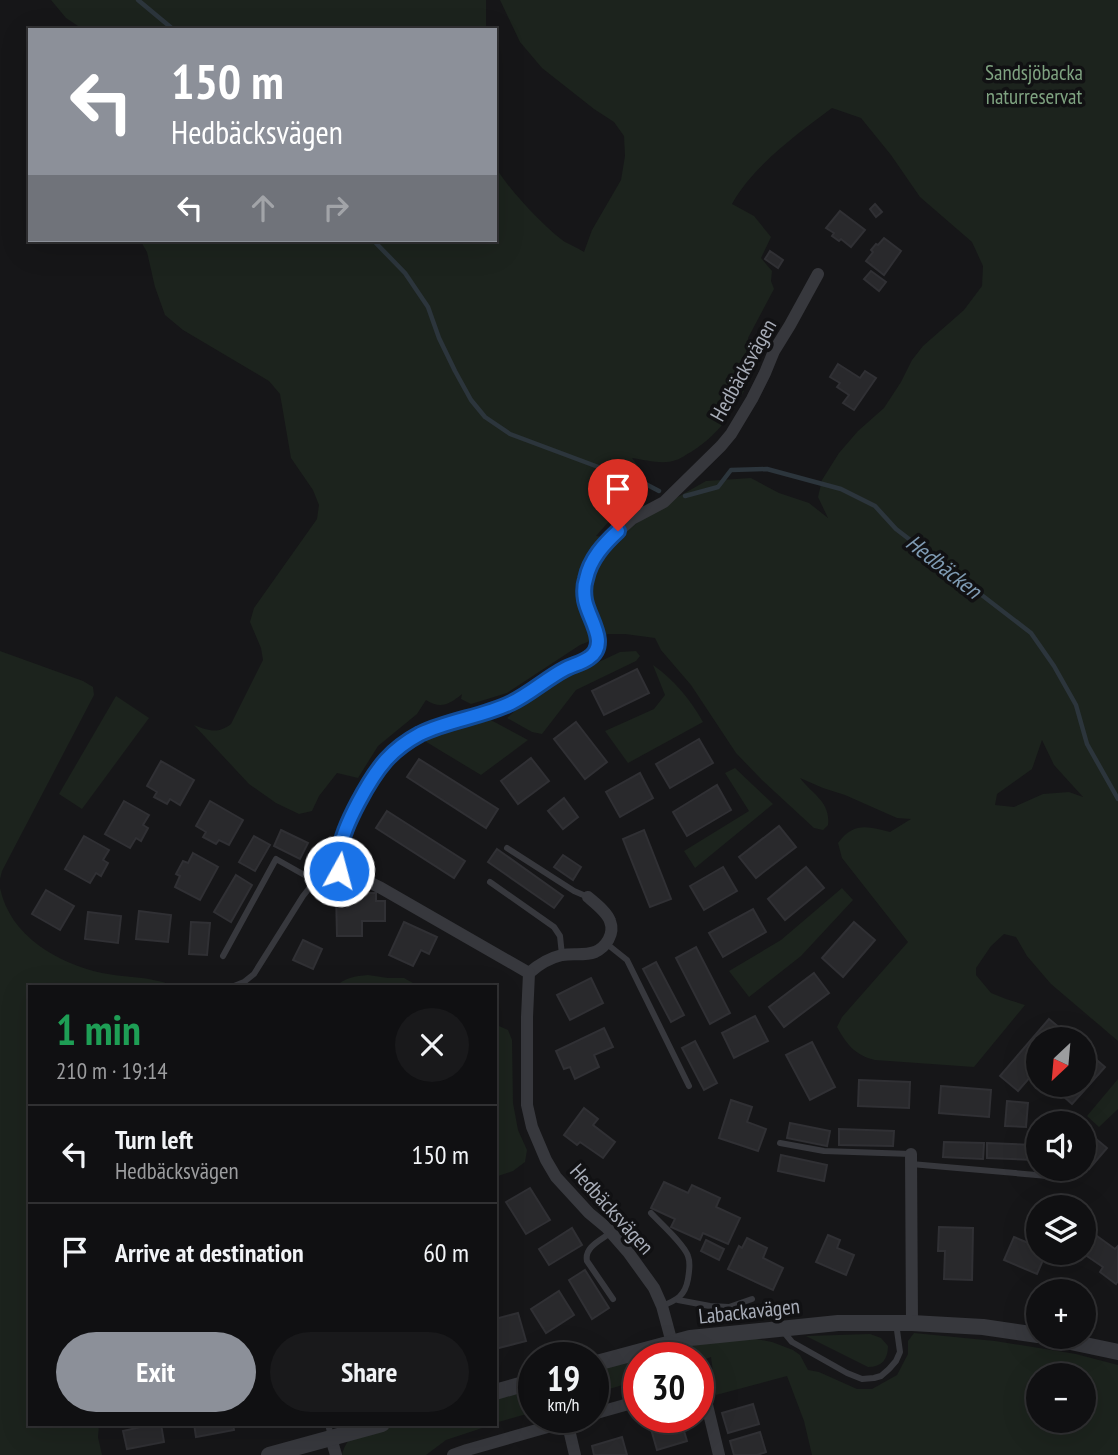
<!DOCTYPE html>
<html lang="en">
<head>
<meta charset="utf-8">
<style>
  body { margin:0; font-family:"PT Sans Narrow",sans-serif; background:#19191b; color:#f1f3f6; height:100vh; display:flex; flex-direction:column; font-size:26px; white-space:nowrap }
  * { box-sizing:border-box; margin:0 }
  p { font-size:23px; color:#9c9d9f }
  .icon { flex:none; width:38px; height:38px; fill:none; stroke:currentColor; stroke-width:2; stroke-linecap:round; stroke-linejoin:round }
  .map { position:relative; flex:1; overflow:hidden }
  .drawer { position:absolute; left:28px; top:985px; width:469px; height:441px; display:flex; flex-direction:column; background:#101012; border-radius:0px; box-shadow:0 7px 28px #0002,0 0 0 2px #303032 }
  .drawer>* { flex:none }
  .top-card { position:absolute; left:28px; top:28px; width:469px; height:214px; border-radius:0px; box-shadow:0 7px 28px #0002,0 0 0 2px #303032; background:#8c9099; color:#fff; overflow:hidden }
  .needle { width:46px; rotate:206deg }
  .controls { position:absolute; left:1026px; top:1027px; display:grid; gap:14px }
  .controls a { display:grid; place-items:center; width:70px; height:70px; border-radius:50%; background:#101012; box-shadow:0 7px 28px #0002,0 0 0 2px #303032; font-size:35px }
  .speed { position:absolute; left:518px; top:1342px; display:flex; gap:14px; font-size:35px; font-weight:700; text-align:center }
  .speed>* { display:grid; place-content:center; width:91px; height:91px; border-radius:50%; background:#101012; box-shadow:0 7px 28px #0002,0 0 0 2px #303032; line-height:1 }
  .speed small { font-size:18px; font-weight:400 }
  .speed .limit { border:10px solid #d22; background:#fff; color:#111 }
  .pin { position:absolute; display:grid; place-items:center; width:60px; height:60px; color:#fff; margin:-72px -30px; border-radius:50% 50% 50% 0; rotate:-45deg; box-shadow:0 0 7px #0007 }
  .pin .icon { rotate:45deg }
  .me { position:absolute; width:77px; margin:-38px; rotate:7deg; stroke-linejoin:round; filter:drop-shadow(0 0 5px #0008) }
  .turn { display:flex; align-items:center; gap:24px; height:147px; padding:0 28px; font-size:32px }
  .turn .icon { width:91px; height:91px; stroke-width:2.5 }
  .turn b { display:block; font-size:49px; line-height:60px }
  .lanes { display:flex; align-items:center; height:66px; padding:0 28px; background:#0003; justify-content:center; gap:35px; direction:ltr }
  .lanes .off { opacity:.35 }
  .round { display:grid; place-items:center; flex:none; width:74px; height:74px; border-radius:37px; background:#19191b }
  .overview { display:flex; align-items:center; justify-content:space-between; height:119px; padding:0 28px }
  h1 { font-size:42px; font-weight:800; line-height:52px; color:#1e9e55 }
  .button { display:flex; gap:14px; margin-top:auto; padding:14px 28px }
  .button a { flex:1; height:80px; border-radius:42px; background:#8c9099; color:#fff; font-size:28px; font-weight:800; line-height:80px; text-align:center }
  .button a+a { background:#19191b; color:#f1f3f6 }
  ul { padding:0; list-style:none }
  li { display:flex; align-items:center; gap:21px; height:98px; padding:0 28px; border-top:2px solid #303032 }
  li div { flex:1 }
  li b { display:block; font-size:26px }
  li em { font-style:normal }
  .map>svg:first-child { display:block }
</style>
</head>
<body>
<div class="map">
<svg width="1118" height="1455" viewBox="0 0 1118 1455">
  <rect width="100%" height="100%" fill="#161618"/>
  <g fill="#1c231d" fill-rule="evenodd">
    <path d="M 51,0 L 486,0 L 486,30 L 84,30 L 66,18 Z"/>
    <path d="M 500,0 L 1118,0 L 1118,1041 L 1051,984 L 1027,956 L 1016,937 L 1004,934 L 991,946 L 976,968 L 976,975 L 991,993 L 1006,999 L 1025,1005 L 974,1067 L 875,1060 C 855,1055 847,1045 837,1027 L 842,1017 L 908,942 L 842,858 L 838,843 C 853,822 868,826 890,832 L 911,819 L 897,818 L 845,795 L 823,788 L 800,778 C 812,794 831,802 828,825 L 823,830 L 814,828 L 762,780 L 736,753 L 691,685 L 661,650 L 655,638 L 625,634 L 608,634 L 580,645 L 507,693 L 471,704 L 461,699 L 462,694 C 449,705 440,709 426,700 L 417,714 L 378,746 L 358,778 L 337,773 L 319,796 L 312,811 L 299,814 L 276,803 L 249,784 L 194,725 C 209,731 218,734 231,724 L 263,660 L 261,648 L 250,622 L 254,608 L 317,519 L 319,505 L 313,490 L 291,458 L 280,394 L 269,381 L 183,330 L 165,315 L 155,287 L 147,252 L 140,240 L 495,240 L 495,165 C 504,185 546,229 565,242 C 571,245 578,248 584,252 L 592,230 L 621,180 L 625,156 L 624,136 L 614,122 L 594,109 L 542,68 L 520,42 ZM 832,108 L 861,118 L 891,155 L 920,197 L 972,242 L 983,266 L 982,286 L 964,310 L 923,346 L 912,360 L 901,382 L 884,408 L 858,431 L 839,453 L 822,480 L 818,497 L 828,518 L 809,503 L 779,493 L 751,478 L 706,481 L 662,506 L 615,538 L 596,536 L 611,519 L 630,505 L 643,487 L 643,473 L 632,458 C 646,460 663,465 676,460 C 681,459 686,454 691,452 C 725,431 737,404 755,370 L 745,359 L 750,347 L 748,338 L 774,289 L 771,281 L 772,271 L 761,258 L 771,237 L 754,216 L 732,204 C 752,167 798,133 832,108 ZM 1042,740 L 1054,765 L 1083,797 L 1069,792 L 1043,794 L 1014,807 L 995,805 L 997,794 L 1032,769 Z"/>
    <path d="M 0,651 L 83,681 L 93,687 L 94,695 L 2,871 L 0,879 Z"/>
    <path d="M 636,651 L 640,656 L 636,661 L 576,690 L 542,734 L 532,732 L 507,718 L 535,693 L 573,674 L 620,652 Z"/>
    <path d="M 653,665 C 674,680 690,699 703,722 L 628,763 L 605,731 L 654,709 L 665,695 Z"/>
    <path d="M 116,696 L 149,718 L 82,809 L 59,794 Z"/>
    <path d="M 487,718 L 528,740 L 481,775 L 423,740 L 472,719 Z"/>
    <path d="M 735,768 L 773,804 L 695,868 L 684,851 L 749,811 L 725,773 Z"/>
    <path d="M 0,888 C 10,936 57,963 102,973 C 126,978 153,976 176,987 L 30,987 L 30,1424 L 99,1425 L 98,1437 L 102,1455 L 0,1455 Z"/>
    <path d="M 842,888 L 853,900 L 801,956 L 749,997 L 729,971 L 781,940 Z"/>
    <path d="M 368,975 L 388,978 L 404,978 L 420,987 L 335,987 C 344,978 355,976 368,975 Z"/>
    <path d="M 499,1026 L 508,1030 L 512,1040 L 513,1103 L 518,1130 L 527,1150 L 525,1162 L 513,1171 L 495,1177 L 495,1028 Z"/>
    <path d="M 1118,1079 L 1118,1109 L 1099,1127 L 1087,1116 Z"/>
    <path d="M 914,1333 L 995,1341 L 1076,1354 L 1118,1365 L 1118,1455 L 812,1455 L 804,1421 L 787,1376 L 716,1395 L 711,1357 L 698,1362 L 698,1358 L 639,1358 L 639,1380 L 593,1394 L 593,1369 L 658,1352 L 716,1341 L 751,1338 L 772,1342 L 793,1350 L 800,1355 L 808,1370 L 819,1372 L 857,1389 L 872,1389 L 897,1375 L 908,1354 L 908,1341 ZM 1038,1376 L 1083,1376 L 1083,1421 L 1038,1421 Z"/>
    <path d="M 870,1334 L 881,1338 L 888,1346 C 888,1359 882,1367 868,1367 L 806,1336 Z"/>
    <path d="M 534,1384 L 534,1412 L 495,1423 L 495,1394 Z"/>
    <path d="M 389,1425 L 491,1425 L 446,1440 L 426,1455 L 342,1455 C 348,1430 367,1431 389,1425 Z"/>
  </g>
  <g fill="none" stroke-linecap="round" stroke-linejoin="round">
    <g stroke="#2c353c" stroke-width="4.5">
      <path d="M 138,0 L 174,30"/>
      <path d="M 373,240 L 405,273 L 428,307 L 439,338 L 455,371 L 471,400 L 485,417 L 510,434 L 609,471 L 636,479 L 659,491"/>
      <path d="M 685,496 L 718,487 L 731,470 L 767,469 L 841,489 L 875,506 L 896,529 L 1031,633 L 1054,666 L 1076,705 L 1087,744 L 1118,799"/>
    </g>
  </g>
  <g fill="#29292c" stroke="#303034" stroke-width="2">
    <path d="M 875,204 L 882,212 L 876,217 L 870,209 Z"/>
    <path d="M 840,211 L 865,230 L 851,247 L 841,239 L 839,241 L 832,236 L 834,233 L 826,228 Z"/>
    <path d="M 884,238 L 901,251 L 884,275 L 866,261 L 873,252 L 871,250 L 876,244 L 878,245 Z"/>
    <path d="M 770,251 L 783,260 L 778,268 L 765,259 Z"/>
    <path d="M 871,271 L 886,282 L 879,291 L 864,279 Z"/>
    <path d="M 838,364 L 860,378 L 865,371 L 876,378 L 854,410 L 843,403 L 849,395 L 837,387 L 840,383 L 830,377 Z"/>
    <path d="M 637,669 L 649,693 L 604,715 L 592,691 Z"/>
    <path d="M 576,722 L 607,762 L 585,779 L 554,739 Z"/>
    <path d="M 699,739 L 713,763 L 670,788 L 656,764 Z"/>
    <path d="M 531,758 L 549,781 L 518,804 L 501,781 Z"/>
    <path d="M 419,759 L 498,809 L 486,828 L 407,777 Z"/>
    <path d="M 161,761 L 194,780 L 180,805 L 170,799 L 167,804 L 154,797 L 157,792 L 147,786 Z"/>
    <path d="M 640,773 L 653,798 L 620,817 L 606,792 Z"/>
    <path d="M 717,785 L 731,810 L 687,836 L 673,812 Z"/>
    <path d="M 564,798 L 578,817 L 563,829 L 548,811 Z"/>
    <path d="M 124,801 L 149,815 L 143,825 L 148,828 L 141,841 L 136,838 L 130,848 L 105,834 Z"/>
    <path d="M 210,801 L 243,820 L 229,845 L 219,840 L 216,844 L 203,837 L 206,832 L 196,826 Z"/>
    <path d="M 387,811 L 465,861 L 454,878 L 376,828 Z"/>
    <path d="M 779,826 L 796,847 L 756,878 L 739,857 Z"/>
    <path d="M 281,830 L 308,843 L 300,859 L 274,846 Z"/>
    <path d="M 644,830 L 671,899 L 650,907 L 623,839 Z"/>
    <path d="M 84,836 L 109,850 L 103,860 L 108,863 L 101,876 L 96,873 L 90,883 L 65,869 Z"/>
    <path d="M 254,836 L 270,845 L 255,871 L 239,862 Z"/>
    <path d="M 497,849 L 563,896 L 554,908 L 488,862 Z"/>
    <path d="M 193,853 L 218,867 L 200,900 L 175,887 L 180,876 L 176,874 L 183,861 L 188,863 Z"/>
    <path d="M 563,855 L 581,867 L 573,880 L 554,867 Z"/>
    <path d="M 723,867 L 737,891 L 704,910 L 690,886 Z"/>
    <path d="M 806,867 L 824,888 L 785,920 L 768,899 Z"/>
    <path d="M 236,875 L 252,885 L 231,922 L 214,912 Z"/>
    <path d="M 46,890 L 74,906 L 60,930 L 32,914 Z"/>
    <path d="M 336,893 L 376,893 L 376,901 L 385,901 L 385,921 L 362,921 L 362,936 L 337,936 Z"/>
    <path d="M 753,909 L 766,932 L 723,957 L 709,933 Z"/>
    <path d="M 139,911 L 171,915 L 168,942 L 136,939 Z"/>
    <path d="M 88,912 L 121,916 L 118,943 L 85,939 Z"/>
    <path d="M 191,922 L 210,923 L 207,955 L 189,954 Z"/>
    <path d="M 404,922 L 437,937 L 429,954 L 421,950 L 413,966 L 389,955 Z"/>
    <path d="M 854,922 L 875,940 L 843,977 L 822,958 Z"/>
    <path d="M 303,940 L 322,949 L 313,969 L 293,960 Z"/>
    <path d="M 696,947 L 730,1013 L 710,1024 L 676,958 Z"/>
    <path d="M 656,962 L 684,1015 L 671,1022 L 643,969 Z"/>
    <path d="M 814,973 L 829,993 L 784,1027 L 769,1007 Z"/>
    <path d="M 591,978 L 603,1003 L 570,1020 L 557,995 Z"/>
    <path d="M 755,1016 L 768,1041 L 734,1058 L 722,1033 Z"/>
    <path d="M 1049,1019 L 1067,1034 L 1062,1040 L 1038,1040 L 1038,1068 L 1018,1091 L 1000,1076 Z"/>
    <path d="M 604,1028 L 613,1047 L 594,1055 L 599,1067 L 575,1079 L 570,1067 L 564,1069 L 556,1051 Z"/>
    <path d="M 695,1041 L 717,1083 L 704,1090 L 682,1048 Z"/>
    <path d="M 812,1042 L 835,1087 L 810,1100 L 786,1055 Z"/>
    <path d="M 1084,1049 L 1105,1067 L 1072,1104 L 1052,1086 L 1053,1085 L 1083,1085 Z"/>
    <path d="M 859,1080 L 910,1082 L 909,1108 L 858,1106 Z"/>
    <path d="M 941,1086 L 991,1090 L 989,1117 L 939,1113 Z"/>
    <path d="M 731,1100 L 752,1107 L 747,1122 L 766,1129 L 758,1151 L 719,1138 Z"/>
    <path d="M 1007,1101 L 1028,1103 L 1026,1127 L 1005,1126 Z"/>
    <path d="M 584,1108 L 598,1119 L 593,1125 L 615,1142 L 603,1158 L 580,1142 L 577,1145 L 564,1135 Z"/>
    <path d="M 790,1123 L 830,1131 L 827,1146 L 787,1138 Z"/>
    <path d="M 1083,1128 L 1107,1148 L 1089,1169 L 1083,1164 Z"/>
    <path d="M 839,1129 L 894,1131 L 893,1146 L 839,1145 Z"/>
    <path d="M 944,1142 L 984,1143 L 983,1159 L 943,1157 Z"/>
    <path d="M 987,1143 L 1035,1145 L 1035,1160 L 987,1158 Z"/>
    <path d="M 781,1155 L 827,1165 L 824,1181 L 778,1171 Z"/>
    <path d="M 664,1182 L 688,1193 L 692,1185 L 720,1198 L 716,1207 L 740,1218 L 728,1244 L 703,1233 L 700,1240 L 671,1227 L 675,1219 L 651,1208 Z"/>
    <path d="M 530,1188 L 550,1220 L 526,1234 L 506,1202 Z"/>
    <path d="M 939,1227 L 973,1228 L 972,1280 L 944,1279 L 945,1251 L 938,1251 Z"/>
    <path d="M 572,1228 L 582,1245 L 549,1265 L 539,1249 Z"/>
    <path d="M 828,1235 L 840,1240 L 837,1248 L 854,1255 L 846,1275 L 816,1262 Z"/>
    <path d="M 1097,1236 L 1115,1249 L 1118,1246 L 1118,1281 L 1116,1284 L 1100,1272 L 1103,1267 L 1084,1254 Z"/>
    <path d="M 1014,1237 L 1038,1247 L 1038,1253 L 1046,1253 L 1037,1274 L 1004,1260 Z"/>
    <path d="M 747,1238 L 767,1248 L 763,1258 L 783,1268 L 773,1290 L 728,1269 L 739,1246 L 742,1248 Z"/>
    <path d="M 706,1240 L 724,1249 L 719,1260 L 701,1251 Z"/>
    <path d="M 585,1270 L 609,1308 L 592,1319 L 569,1280 Z"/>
    <path d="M 559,1291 L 574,1315 L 546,1333 L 531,1309 Z"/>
    <path d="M 518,1313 L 526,1341 L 495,1349 L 495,1319 Z"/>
    <path d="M 753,1404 L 759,1424 L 728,1433 L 722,1413 Z"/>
    <path d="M 681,1421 L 687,1441 L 657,1450 L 651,1429 Z"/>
    <path d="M 154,1424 L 161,1424 L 164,1442 L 127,1449 L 123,1431 Z"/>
    <path d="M 194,1424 L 233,1424 L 234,1430 L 196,1437 Z"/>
    <path d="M 760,1432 L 766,1452 L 757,1455 L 734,1455 L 730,1441 Z"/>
    <path d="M 622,1437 L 627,1455 L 594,1455 L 592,1446 Z"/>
  </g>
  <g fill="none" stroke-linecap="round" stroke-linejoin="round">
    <g stroke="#37383d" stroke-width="6">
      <path d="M 507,848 L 574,891 L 588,897"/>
      <path d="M 490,882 L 554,927 L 560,936 L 562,955"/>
      <path d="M 607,944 L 627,960 L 689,1086"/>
      <path d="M 223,956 L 276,859 L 315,881"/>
      <path d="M 234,986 L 244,982 L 254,974 L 303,896 L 315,881 L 339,871"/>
      <path d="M 780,1143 L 824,1151 L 911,1154"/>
      <path d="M 911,1164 L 1071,1178"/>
      <path d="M 651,1213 C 660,1223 684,1244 688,1256 C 691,1264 689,1271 688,1279 C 685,1296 677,1300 662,1306"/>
      <path d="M 610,1233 C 601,1240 584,1247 587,1261 L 613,1299"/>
      <path d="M 678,1300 L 710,1306 L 729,1307 L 752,1299"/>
      <path d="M 782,1330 L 792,1342 L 847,1373 L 862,1379 L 874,1378 L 881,1376 L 889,1369 L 896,1361 L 900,1352 L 896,1323"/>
      <path d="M 328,1424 L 331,1436"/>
    </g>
    <g stroke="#37383d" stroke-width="12">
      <path d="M 529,973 C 538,965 549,958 562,955 C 573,953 584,956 595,952 C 606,947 615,934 610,921 C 607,912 595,903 588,897"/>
      <path d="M 911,1154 L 912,1323"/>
      <path d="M 672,1343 L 662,1306 L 654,1288 L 628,1252 L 607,1228 L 589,1213 L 556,1177 L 546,1160 L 532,1127 L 527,1105 L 527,1017 L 529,973 L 381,888 L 346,871 L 339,871 L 340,850 L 342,840 L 357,805 L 385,761 L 401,745 L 421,734 L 461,718 L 492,710 L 511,703 L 565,669 L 590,658 L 596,651 L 599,647 L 597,634 L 585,599 L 585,580 L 591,563 L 605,543 L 632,519 L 664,502 L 721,446 L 731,434 L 752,399 L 765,373 L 774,351 L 790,325 L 818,274"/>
      <path d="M 698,1394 L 707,1405 L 719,1455"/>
      <path d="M 593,1414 L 639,1401"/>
      <path d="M 567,1421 L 575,1455"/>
      <path d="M 331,1438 L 336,1455"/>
      <path d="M 453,1455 L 467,1450 L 579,1418"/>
    </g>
    <g stroke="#37383d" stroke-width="16">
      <path d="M 1047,1337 L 1118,1352"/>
      <path d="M 593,1364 L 690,1338 L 838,1323 L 912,1323 L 983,1327 L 1038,1335"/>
      <path d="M 495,1392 L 534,1381"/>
      <path d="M 269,1455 L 382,1424"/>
    </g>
  </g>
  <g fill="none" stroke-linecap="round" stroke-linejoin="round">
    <defs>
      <path id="route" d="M 339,871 C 339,864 339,857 340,850 C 343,826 370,778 386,760 C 396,749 407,741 420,734 C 449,720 482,717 511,703 C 530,694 546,679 565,669 C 573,665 582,663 589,658 C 610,644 588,618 585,600 C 584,594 584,585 586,579 C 590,559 604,544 618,531"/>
    </defs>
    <use href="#route" stroke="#114b97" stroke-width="18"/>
    <use href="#route" stroke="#1a73e8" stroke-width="12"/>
  </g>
  <g text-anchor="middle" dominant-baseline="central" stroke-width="7" stroke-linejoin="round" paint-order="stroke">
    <g font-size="21" fill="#7fa381" stroke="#111113">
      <text x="1034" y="72">Sandsjöbacka<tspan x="1034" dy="24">naturreservat</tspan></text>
    </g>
    <g font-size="21" fill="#a8adb8" stroke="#111113">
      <text transform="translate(743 370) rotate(-61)">Hedbäcksvägen</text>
      <text transform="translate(612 1209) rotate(48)">Hedbäcksvägen</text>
      <text transform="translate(749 1311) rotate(-6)">Labackavägen</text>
    </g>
    <g font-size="23" font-style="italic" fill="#7f9bb3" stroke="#111113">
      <text transform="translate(944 566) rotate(38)">Hedbäcken</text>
    </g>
  </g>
</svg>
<div class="controls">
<a><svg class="needle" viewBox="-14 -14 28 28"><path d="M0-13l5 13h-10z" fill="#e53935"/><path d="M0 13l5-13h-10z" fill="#9c9d9f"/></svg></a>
<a><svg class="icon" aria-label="sound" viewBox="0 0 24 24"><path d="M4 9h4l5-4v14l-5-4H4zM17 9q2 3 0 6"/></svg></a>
<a><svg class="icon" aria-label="layers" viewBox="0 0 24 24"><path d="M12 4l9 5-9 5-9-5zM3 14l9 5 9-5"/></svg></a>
<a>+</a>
<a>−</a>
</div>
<div class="speed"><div>19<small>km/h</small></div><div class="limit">30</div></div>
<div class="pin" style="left:618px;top:531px;background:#d93025"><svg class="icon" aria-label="arrive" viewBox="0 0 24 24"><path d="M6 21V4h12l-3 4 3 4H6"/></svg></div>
<svg class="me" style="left:339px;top:871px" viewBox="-20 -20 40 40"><circle r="17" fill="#1a73e8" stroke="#fff" stroke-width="3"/><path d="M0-11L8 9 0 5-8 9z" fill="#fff"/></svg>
<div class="top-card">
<div class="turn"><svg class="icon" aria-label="left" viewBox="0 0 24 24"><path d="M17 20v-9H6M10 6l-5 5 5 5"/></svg><div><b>150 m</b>Hedbäcksvägen</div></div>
<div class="lanes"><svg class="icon" aria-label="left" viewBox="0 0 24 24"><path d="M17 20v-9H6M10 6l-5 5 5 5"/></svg><svg class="icon off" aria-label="ahead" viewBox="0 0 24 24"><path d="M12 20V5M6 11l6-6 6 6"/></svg><svg class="icon off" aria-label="right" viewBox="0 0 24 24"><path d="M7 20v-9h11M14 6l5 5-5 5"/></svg></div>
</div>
<section class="drawer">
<div class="overview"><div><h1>1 min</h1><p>210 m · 19:14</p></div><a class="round"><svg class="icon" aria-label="close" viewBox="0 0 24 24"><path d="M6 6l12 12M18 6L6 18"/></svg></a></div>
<ul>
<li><svg class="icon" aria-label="left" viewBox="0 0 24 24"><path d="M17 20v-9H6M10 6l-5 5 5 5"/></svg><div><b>Turn left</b><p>Hedbäcksvägen</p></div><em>150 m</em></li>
<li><svg class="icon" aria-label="arrive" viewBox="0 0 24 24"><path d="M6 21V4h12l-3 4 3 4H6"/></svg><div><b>Arrive at destination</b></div><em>60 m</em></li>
</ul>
<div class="button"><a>Exit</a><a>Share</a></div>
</section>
</div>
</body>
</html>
